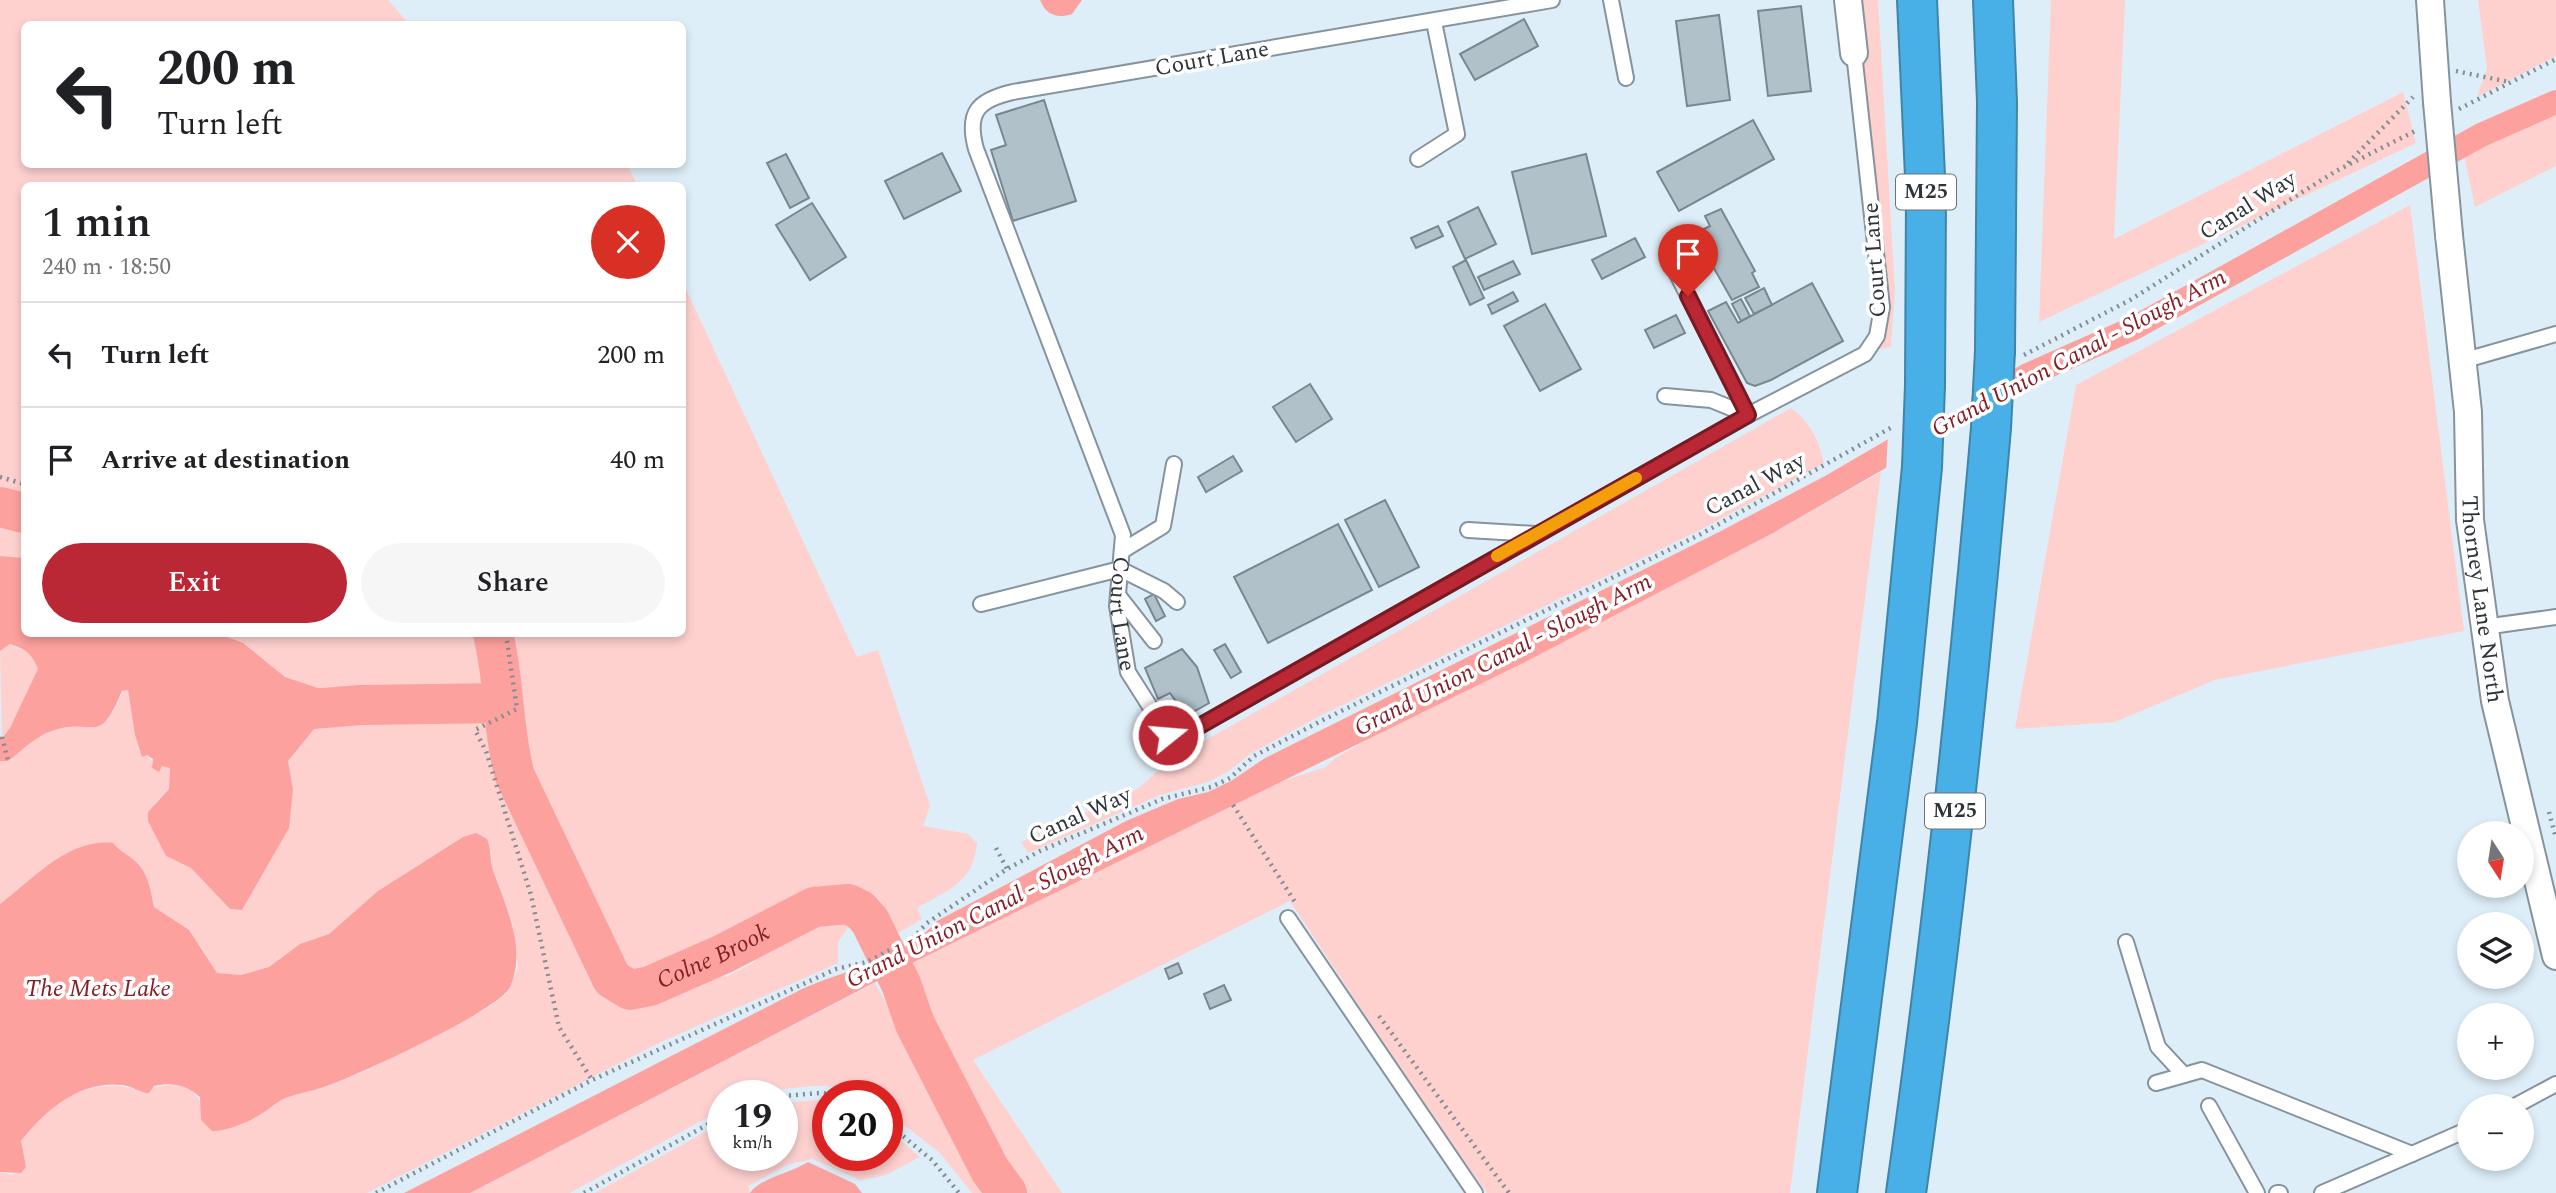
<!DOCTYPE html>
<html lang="en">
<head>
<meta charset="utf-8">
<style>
  body { margin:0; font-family:Spectral,serif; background:#f6f6f6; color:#202124; height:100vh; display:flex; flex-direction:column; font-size:26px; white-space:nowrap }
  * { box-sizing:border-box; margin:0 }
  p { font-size:23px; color:#757577 }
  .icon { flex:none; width:38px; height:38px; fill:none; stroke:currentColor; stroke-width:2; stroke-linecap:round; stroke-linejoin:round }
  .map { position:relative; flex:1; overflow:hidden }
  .sheet { position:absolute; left:21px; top:182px; width:665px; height:455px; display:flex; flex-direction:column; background:#fff; border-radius:10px; box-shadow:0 4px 10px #0003 }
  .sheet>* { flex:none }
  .guide { position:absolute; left:21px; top:21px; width:665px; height:147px; border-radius:10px; box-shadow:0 4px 10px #0003; background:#fff; color:#202124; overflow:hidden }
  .needle { width:46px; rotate:168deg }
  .buttons { position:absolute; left:2457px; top:821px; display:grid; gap:14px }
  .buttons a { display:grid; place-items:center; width:77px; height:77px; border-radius:50%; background:#fff; box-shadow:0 4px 10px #0003; font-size:35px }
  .speed { position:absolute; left:707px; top:1080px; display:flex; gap:14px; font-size:35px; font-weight:700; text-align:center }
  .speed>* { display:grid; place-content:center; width:91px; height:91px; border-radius:50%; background:#fff; box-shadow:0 4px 10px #0003; line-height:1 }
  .speed small { font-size:18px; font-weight:400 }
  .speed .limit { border:10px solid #d22; background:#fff; color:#111 }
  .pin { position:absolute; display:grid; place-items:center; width:60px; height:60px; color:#fff; margin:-72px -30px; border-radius:50% 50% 50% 0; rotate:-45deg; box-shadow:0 0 7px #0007 }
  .pin .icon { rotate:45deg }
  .me { position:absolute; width:77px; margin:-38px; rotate:73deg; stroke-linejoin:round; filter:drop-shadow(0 0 5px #0008) }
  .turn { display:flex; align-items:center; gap:24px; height:147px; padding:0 21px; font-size:32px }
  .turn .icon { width:91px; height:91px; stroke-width:2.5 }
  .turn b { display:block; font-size:49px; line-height:60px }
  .round { display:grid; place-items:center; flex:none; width:74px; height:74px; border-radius:37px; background:#f6f6f6 }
  .summary { display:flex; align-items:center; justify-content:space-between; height:119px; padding:0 21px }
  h1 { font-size:42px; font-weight:600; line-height:52px }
  .button { display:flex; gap:14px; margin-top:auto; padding:14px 21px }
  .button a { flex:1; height:80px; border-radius:42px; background:#b92834; color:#fff; font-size:28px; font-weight:600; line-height:80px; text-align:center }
  .button a+a { background:#f6f6f6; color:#202124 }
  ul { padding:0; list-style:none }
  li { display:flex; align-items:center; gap:21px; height:105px; padding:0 21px; border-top:2px solid #e0e0e0 }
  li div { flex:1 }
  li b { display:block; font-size:26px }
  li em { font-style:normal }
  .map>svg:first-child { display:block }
</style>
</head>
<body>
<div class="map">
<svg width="2556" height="1193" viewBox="0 0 2556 1193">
  <rect width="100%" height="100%" fill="#deeef8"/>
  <g fill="#fed1cf">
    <path d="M 0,0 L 388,0 L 409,24 L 24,24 L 24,164 L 627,164 L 637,185 L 24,186 L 24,507 L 0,502 Z"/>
    <path d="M 1857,0 L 1878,0 L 1895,291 L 1891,347 L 1875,350 L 1886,309 Z"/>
    <path d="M 2051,0 L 2125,0 L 2114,239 L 2403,92 L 2416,143 L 2039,322 Z"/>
    <path d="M 2478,0 L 2556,0 L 2556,56 L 2477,97 L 2487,68 Z"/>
    <path d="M 2556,108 L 2556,166 L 2475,207 L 2464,155 Z"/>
    <path d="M 2410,205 L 2464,631 L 2215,680 L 2115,722 L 2015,729 L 2076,385 Z"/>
    <path d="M 683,283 L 857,657 L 878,650 L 930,806 L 923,826 L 968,834 L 977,843 C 974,882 948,890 917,908 L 922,919 L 890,938 L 870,903 L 841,896 L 801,905 L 716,952 L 649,982 L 631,986 L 613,975 L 519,776 C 506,729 509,681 497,634 L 682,634 Z"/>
    <path d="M 1791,408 C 1811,424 1818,438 1824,463 L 1704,528 L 1318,717 L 1250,754 L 1229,771 L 1208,782 L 1160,795 L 1028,853 L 1021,842 L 1139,788 L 1169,761 Z"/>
    <path d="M 1881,472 L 1790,1193 L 1487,1193 L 1430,1114 L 1290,901 L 973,1060 L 1062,1193 L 1010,1193 C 960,1125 935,1045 908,965 L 1280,782 L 1326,767 L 1334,759 L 1370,738 L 1773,533 Z"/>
    <path d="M 0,512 L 24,518 L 24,558 L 0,556 Z"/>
    <path d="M 219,634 L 489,634 L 496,660 L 498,698 L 351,699 L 285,677 L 243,644 Z"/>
    <path d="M 10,644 L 32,654 L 39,669 L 10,728 L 2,737 L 0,651 Z"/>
    <path d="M 128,690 L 135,735 L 142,757 L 147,755 L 159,771 L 162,765 L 170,768 L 169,789 L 155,803 L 166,856 L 191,868 L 230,909 L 242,910 L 261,875 L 293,789 L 288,761 L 318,724 L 344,719 L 358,711 L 499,708 L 501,744 L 507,767 L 555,877 L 609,985 L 632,996 L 686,980 L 728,976 L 754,962 C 770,923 813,909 852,915 L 852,922 L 838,942 L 838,963 L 659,1043 L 367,1193 L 0,1193 L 0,1172 L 11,1175 L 26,1167 L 21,1141 C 30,1130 39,1117 50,1108 C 72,1090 116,1077 142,1093 C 162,1081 196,1080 202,1108 L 260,1115 L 285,1097 L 323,1088 L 367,1070 L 489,1007 L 508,992 L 518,967 L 512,922 L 492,866 L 491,851 L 463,837 L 378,891 L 329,934 L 300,944 L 269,967 L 241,975 L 217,973 C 210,965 208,957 202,949 C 190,931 171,918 154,907 L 150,886 L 138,863 L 121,853 L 67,853 L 0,904 L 0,761 L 8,761 C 20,751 35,737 49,732 C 95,714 97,751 123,691 Z"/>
    <path d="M 875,983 L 937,1096 L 1000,1193 L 972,1193 L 940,1153 L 887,1112 L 887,1096 C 861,1095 843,1084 814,1086 C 782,1088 756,1095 723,1096 L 723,1109 L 570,1193 L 470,1193 Z"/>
    <path d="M 828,1099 L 828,1155 L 887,1155 L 887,1129 L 920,1157 L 886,1175 L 860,1180 L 813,1159 L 789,1164 L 748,1186 L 750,1193 L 595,1193 L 723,1122 L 723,1155 L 782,1155 L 782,1103 Z"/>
  </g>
  <g fill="#fca19e">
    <path d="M 1040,0 L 1082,0 L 1072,14 C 1057,19 1046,15 1040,0 Z"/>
    <path d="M 1990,380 L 1988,409 L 1773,533 L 1521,664 L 908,965 L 470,1193 L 404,1193 L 802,989 C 849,968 902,961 937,921 L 1126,821 L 1178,799 L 1208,792 L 1231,781 L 1265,758 L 1719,532 L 1825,476 Z"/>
    <path d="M 0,556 L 24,558 L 24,634 L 219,634 L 243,643 L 285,677 L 351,699 L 358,711 L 344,719 L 318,724 L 288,761 L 293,789 L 289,828 L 242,910 L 230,909 L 191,868 L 166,856 L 148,821 L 148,812 L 169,789 L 170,768 L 162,766 L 159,772 L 152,768 L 153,759 L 147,755 L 142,757 L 135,735 L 128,690 L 122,691 C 97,751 95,714 49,732 C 35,737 20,752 8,761 L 0,761 L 0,736 L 3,737 L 10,728 L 38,669 C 33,655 25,648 10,644 L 0,651 Z"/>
    <path d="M 476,833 L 487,839 C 491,849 490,860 493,870 C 506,907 527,949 510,987 C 500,1010 354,1077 324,1087 C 312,1091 300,1093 288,1097 C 278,1100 270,1109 261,1114 C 248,1122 227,1131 212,1131 L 201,1120 L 200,1097 C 186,1085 172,1082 154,1086 L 149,1093 C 139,1093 133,1086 123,1085 C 80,1080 45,1110 21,1141 L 26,1167 L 21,1173 L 0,1172 L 0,904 C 34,879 68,838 113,843 C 121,853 132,856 139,865 C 149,877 151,892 154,907 L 189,930 L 217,973 L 241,975 L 269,967 L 300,944 L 329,934 L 378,891 L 463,837 Z"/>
    <path d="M 808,1162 L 855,1184 L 862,1193 L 750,1193 C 760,1178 791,1173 808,1162 Z"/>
  </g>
  <path fill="#deeef8" d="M 1988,377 L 1991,412 L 1886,472 L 1888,435 Z"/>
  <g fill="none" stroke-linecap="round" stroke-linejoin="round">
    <path stroke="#fca19e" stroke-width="24" d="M 1983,401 L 2028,375 L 2134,328 L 2481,135 L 2556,102"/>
    <g stroke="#fca19e" stroke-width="40">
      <path d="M 0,507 L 24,513"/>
      <path id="s1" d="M 493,634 C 505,681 502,729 515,776 L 612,979 L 630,990 L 650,986 L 723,954 L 814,907 L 848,904 L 860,910 L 870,921 L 901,984 L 915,1024 L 990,1170 L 1007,1193"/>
      <path d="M 299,710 L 361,705 L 503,703"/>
    </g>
  </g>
  <g fill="#b1c1ca" stroke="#798790" stroke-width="2">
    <path d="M 1801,6 L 1811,91 L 1768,96 L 1758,11 Z"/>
    <path d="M 1719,15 L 1730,100 L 1687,106 L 1676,21 Z"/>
    <path d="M 1524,19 L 1538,46 L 1475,80 L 1460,54 Z"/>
    <path d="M 1044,100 L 1076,201 L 1013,221 L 991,150 L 1006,145 L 996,115 Z"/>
    <path d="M 1753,120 L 1774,159 L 1679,211 L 1657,172 Z"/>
    <path d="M 942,153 L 961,191 L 904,219 L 885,181 Z"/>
    <path d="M 786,154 L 809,198 L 790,208 L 767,163 Z"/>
    <path d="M 1586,154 L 1606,236 L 1532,254 L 1512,172 Z"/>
    <path d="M 812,203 L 846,257 L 810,280 L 776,225 Z"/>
    <path d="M 1478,207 L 1496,244 L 1465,259 L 1448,222 Z"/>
    <path d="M 1721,209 L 1755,271 L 1752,273 L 1759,287 L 1732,300 L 1703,249 L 1712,244 L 1704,229 L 1710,226 L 1705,216 Z"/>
    <path d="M 1438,226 L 1443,236 L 1416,248 L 1411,238 Z"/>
    <path d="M 1635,238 L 1645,257 L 1602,279 L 1592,260 Z"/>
    <path d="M 1466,260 L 1484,298 L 1470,305 L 1453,267 Z"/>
    <path d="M 1513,261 L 1520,274 L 1484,290 L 1478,277 Z"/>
    <path d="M 1812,283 L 1843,341 L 1771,380 L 1755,386 L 1747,383 L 1708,311 L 1726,302 L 1738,323 Z"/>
    <path d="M 1764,288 L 1772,305 L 1754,314 L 1745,298 Z"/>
    <path d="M 1513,292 L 1518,301 L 1492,314 L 1488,305 Z"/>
    <path d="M 1741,299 L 1750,316 L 1741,321 L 1732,304 Z"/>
    <path d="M 1545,304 L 1581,369 L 1540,391 L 1504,326 Z"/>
    <path d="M 1676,315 L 1685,333 L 1654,348 L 1645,330 Z"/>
    <path d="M 1310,384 L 1332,419 L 1296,442 L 1273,407 Z"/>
    <path d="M 1233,456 L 1242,471 L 1206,492 L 1198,477 Z"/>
    <path d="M 1385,500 L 1419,567 L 1379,587 L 1345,520 Z"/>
    <path d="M 1338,524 L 1372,590 L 1268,643 L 1234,577 Z"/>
    <path d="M 1154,594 L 1165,616 L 1156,621 L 1145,599 Z"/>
    <path d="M 1225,644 L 1241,672 L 1231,678 L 1214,650 Z"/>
    <path d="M 1182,649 L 1197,667 L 1209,703 L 1186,716 L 1170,693 L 1158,699 L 1145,668 Z"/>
    <path d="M 1178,963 L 1182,973 L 1169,979 L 1165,969 Z"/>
    <path d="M 1224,985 L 1231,1000 L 1210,1009 L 1204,994 Z"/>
  </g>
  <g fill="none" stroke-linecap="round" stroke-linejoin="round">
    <defs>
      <g id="lane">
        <path id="s2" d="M 1552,0 L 1013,92 C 978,100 966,112 976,149 L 1123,535 L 1117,606 L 1128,672 L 1168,735 L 1182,736 L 1748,415 L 1865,354 L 1877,336 L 1882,307 L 1854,53"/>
        <path d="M 1611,0 L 1626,78"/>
        <path d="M 1418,159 L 1457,134 L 1434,22"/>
        <path d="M 1676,272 L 1748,415"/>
        <path d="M 2462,361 L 2556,334"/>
        <path d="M 1665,396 L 1711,400 L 1748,415"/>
        <path d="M 1468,530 L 1536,534"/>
        <path d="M 1122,551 L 1163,526 L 1174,464"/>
        <path d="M 1118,595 L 1154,641"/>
        <path d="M 981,604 L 1120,569 L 1164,591 L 1177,602"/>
        <path d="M 2484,627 L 2556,617"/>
        <path d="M 1158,751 L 1178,737"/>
        <path d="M 1288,918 L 1475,1193"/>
        <path d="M 2126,942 L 2158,1047 L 2184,1075"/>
        <path d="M 2156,1083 L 2202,1070 L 2412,1154 L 2469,1129"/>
        <path d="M 2209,1106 L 2257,1193"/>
        <path d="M 2515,1106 L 2556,1084"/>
        <path d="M 2277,1193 L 2280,1193"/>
        <path d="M 2322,1193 L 2412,1154"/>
      </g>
      <g id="street">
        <path d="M 1848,0 L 1854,53"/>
        <path d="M 2430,0 L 2437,102"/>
        <path id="s3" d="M 2449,235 L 2468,412 L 2470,520 L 2495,701 L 2556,956"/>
      </g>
      <g id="highway">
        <path d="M 1917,0 L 1926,198 L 1925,385"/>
        <path d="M 1993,0 L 1997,102 L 1995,351"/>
        <path d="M 1837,1193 L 1897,723 L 1922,467"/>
        <path d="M 1906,1193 C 1942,939 1969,684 1991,428"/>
      </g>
    </defs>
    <use href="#lane" stroke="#85939d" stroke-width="18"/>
    <use href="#street" stroke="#85939d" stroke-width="30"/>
    <use href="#highway" stroke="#3f85a9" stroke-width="42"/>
    <g stroke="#828d94" stroke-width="4.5" stroke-dasharray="2 5" stroke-linecap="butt">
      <path d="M 2456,71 L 2509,82"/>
      <path d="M 2459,109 L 2556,59"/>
      <path d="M 2348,163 L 2413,97"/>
      <path d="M 2024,355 L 2130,300 L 2336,171 L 2417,130"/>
      <path d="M 0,477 L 24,484"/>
      <path d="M 506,634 L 517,709 L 475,730 L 486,751 L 531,895 L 559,1027 L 592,1080"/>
      <path d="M 2,737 L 8,761"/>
      <path d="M 1233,805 L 1295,902"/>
      <path d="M 2549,812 L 2556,838"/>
      <path d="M 996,848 L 1007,869"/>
      <path d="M 1379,1016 L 1509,1193"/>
      <path d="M 782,1096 L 820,1093 L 853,1096"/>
      <path d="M 887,1123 L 932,1160 L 959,1193"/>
      <path d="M 376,1193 L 592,1080 L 836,969 L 867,962 L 914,937 L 927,923 L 1007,869 L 1040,851 L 1162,799 L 1211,787 L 1230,778 L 1254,756 L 1323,720 L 1703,533 L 1894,426"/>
      <path d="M 584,1193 L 723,1116"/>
    </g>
    <use href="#lane" stroke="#fff" stroke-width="14"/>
    <use href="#street" stroke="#fff" stroke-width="26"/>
    <use href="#highway" stroke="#48b0e6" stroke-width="38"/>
    <defs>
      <path id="street-bridge" d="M 2437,102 L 2449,235"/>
      <g id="highway-bridge">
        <path d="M 1991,428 L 1995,351"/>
        <path d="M 1922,467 L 1925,385"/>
      </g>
    </defs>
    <use href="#street-bridge" stroke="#85939d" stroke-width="30" stroke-linecap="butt"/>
    <use href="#highway-bridge" stroke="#3f85a9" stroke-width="42" stroke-linecap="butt"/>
    <use href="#street-bridge" stroke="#fff" stroke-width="26"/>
    <use href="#highway-bridge" stroke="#48b0e6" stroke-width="38"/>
  </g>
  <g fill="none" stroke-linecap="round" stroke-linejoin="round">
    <defs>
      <path id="route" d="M 1168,735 L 1182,736 L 1748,415 L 1688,296"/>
    </defs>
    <use href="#route" stroke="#781a22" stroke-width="18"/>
    <use href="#route" stroke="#b92834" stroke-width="12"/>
    <path stroke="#f59e0b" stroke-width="12" d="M 1497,556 L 1636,478"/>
  </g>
  <g text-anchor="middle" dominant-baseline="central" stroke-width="7" stroke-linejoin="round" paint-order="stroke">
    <g fill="#fff" stroke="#6d7174" stroke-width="2">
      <rect x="1896" y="174.5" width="60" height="35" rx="5"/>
      <rect x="1925" y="793.5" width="60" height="35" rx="5"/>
    </g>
    <g font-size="21" font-weight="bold" fill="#2e3438">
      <text x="1926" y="192">M25</text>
      <text x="1955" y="811">M25</text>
    </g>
    <g font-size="23" fill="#2e3438" stroke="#fff">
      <text transform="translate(1212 59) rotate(-10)">Court Lane</text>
      <text transform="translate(2248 206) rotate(-32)">Canal Way</text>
      <text transform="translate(1875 260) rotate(-94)">Court Lane</text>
      <text transform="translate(1755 485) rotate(-28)">Canal Way</text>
      <text stroke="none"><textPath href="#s3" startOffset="366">Thorney Lane North</textPath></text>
      <text stroke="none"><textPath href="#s2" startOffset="1120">Court Lane</textPath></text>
      <text transform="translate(1080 816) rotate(-24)">Canal Way</text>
    </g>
    <g font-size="24" font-style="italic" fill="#861e26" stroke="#fff">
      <text transform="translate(2079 353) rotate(-28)">Grand Union Canal - Slough Arm</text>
      <text transform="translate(1503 655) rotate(-27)">Grand Union Canal - Slough Arm</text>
      <text transform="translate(995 907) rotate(-27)">Grand Union Canal - Slough Arm</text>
      <text stroke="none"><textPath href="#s1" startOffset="480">Colne Brook</textPath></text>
      <text x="98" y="989">The Mets Lake</text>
    </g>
  </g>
</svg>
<div class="buttons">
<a><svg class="needle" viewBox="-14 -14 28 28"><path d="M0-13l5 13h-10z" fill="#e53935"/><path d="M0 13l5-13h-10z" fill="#757577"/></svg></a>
<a><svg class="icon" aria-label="layers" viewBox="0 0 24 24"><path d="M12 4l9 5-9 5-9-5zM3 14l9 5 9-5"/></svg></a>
<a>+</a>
<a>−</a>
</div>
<div class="speed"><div>19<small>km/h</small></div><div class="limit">20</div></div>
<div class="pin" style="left:1688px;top:296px;background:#d93025"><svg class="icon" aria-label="arrive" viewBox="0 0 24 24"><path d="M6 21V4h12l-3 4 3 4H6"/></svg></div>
<svg class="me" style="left:1168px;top:735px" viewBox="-20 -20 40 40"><circle r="17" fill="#b92834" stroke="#fff" stroke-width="3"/><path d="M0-11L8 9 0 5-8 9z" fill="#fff"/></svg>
<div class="guide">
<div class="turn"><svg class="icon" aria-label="left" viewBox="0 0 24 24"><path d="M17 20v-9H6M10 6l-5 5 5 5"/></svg><div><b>200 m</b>Turn left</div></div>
</div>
<section class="sheet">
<div class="summary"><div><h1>1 min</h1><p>240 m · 18:50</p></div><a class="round" style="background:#d93025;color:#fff"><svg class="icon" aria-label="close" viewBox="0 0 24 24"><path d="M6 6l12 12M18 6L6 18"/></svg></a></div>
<ul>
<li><svg class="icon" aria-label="left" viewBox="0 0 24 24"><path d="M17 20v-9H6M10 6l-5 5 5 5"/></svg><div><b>Turn left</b></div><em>200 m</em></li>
<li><svg class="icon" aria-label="arrive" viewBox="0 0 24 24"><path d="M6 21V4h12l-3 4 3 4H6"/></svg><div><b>Arrive at destination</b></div><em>40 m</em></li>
</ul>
<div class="button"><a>Exit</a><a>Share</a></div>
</section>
</div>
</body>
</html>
